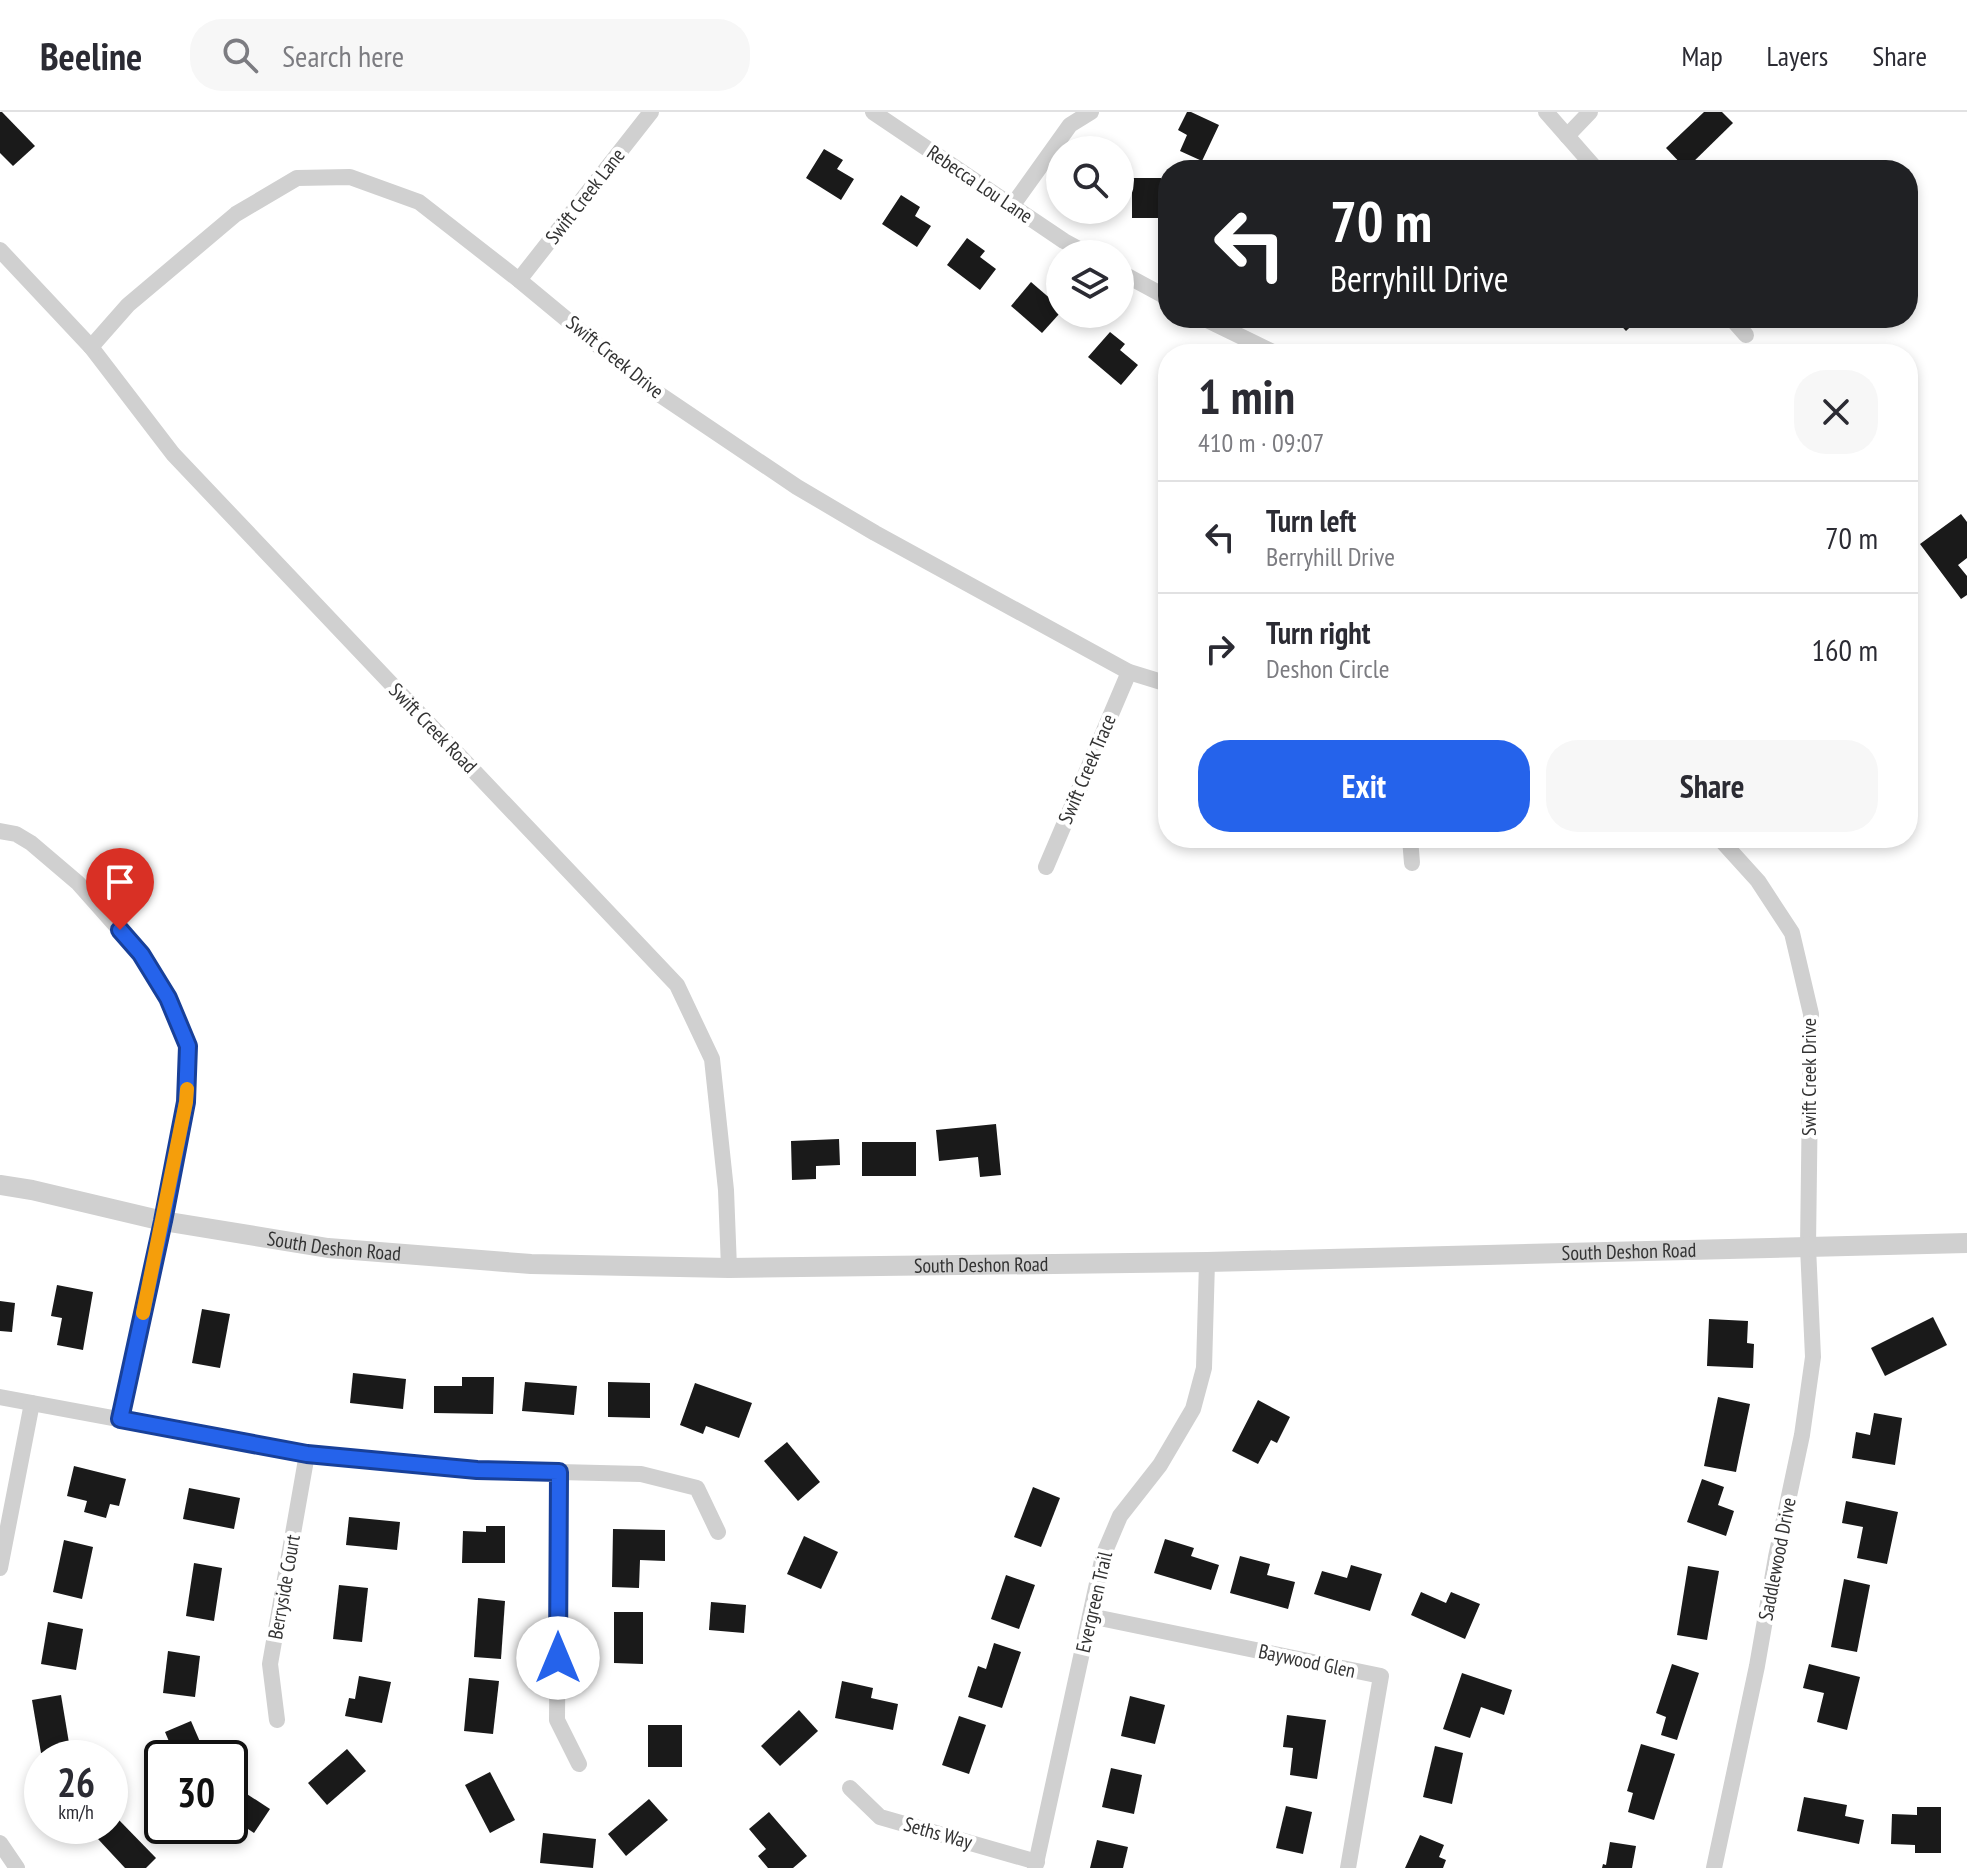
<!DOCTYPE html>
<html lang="en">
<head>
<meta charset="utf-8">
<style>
  body { margin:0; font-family:"PT Sans Narrow",sans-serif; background:#f7f7f7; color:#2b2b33; height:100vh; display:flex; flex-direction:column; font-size:30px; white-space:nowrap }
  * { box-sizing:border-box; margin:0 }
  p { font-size:26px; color:#7c7c81 }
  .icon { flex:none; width:44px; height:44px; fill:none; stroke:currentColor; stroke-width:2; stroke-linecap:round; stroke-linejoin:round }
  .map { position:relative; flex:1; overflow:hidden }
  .side { position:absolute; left:1158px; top:232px; width:760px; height:504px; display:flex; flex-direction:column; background:#fff; border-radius:32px; box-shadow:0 4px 12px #0003 }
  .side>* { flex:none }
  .top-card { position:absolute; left:1158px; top:48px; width:760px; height:168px; border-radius:32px; box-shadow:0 4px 12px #0003; background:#202124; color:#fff; overflow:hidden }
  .tools { position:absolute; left:1046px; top:24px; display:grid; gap:16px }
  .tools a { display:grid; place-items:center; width:88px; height:88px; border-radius:50%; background:#fff; box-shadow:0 4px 12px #0003; font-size:40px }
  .speed { position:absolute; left:24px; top:1628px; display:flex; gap:16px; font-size:40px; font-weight:700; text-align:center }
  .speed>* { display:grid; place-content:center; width:104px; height:104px; border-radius:50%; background:#fff; box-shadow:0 4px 12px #0003; line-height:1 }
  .speed small { font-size:20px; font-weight:400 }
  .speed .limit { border:4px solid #111; border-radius:12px; background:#fff; color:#111 }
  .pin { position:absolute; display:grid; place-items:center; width:68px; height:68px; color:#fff; margin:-82px -34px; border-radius:50% 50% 50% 0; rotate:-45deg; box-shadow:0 0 8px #0007 }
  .pin .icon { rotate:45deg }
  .me { position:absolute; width:88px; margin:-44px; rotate:0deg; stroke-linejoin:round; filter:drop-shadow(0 0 6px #0008) }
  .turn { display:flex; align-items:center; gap:28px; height:168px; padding:0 40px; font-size:36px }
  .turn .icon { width:104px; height:104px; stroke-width:2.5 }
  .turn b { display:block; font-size:56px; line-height:68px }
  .round { display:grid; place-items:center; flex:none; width:84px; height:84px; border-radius:32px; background:#f7f7f7 }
  .summary { display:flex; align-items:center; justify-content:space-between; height:136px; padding:0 40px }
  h1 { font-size:48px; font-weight:800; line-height:60px }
  .button { display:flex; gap:16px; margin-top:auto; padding:16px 40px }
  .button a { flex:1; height:92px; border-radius:32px; background:#2563eb; color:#fff; font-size:32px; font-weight:800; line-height:92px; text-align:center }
  .button a+a { background:#f7f7f7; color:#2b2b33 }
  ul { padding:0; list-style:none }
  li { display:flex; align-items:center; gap:24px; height:112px; padding:0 40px; border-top:2px solid #e1e1e2 }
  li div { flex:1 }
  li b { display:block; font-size:30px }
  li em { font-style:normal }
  header { display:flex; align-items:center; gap:48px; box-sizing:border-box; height:112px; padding:0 40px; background:#fff; border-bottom:2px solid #e1e1e2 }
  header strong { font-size:38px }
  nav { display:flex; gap:44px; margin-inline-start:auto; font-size:28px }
  .search { width:560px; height:72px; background:#f7f7f7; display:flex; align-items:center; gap:20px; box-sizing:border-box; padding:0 28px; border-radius:32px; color:#7c7c81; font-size:30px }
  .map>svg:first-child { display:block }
</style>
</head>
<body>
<header>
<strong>Beeline</strong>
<div class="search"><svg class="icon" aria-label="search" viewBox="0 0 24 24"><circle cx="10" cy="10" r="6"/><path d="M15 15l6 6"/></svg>Search here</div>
<nav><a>Map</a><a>Layers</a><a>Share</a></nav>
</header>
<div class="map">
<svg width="1967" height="1756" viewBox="0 0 1967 1756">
  <rect width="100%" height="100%" fill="#fff"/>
  <g fill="#1a1a1a">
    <path d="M 0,0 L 2,0 L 35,34 L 13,54 L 0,41 Z"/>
    <path d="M 1187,0 L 1191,0 L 1219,13 L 1202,49 L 1180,39 L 1187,23 L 1178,18 Z"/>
    <path d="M 1704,0 L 1722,0 L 1733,11 L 1686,57 L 1666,36 Z"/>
    <path d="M 824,37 L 843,48 L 837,57 L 854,67 L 841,88 L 806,66 Z"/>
    <rect x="1132" y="66" width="29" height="40"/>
    <path d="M 901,83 L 920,95 L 915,104 L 931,114 L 917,135 L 882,112 Z"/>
    <path d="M 967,126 L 985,139 L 980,145 L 996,157 L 980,178 L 947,153 Z"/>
    <path d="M 1031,170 L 1060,195 L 1060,201 L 1042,221 L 1011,194 Z"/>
    <path d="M 1614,206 L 1640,206 L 1626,219 Z"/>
    <path d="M 1110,220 L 1125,232 L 1120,238 L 1138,253 L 1121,273 L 1088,245 Z"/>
    <path d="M 1961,402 L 1967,410 L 1967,446 L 1958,453 L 1967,464 L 1967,483 L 1961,487 L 1920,432 Z"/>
    <path d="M 996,1012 L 1001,1063 L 980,1065 L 978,1045 L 939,1049 L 936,1018 Z"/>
    <path d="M 839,1027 L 840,1053 L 816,1054 L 816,1067 L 792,1068 L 791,1029 Z"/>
    <rect x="862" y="1030" width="54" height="34"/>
    <path d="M 57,1173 L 93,1180 L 83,1238 L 57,1233 L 62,1206 L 51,1204 Z"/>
    <path d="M 0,1189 L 15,1191 L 12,1220 L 0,1219 Z"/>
    <path d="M 202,1197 L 230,1202 L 220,1256 L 192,1251 Z"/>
    <path d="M 1933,1205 L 1947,1233 L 1885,1264 L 1871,1236 Z"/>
    <path d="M 1709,1207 L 1748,1209 L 1747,1231 L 1754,1232 L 1753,1256 L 1707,1254 Z"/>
    <path d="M 353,1261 L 406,1267 L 403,1297 L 350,1291 Z"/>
    <path d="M 462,1265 L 494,1265 L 493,1302 L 434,1301 L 434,1274 L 462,1274 Z"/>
    <path d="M 525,1270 L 577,1274 L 574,1303 L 522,1299 Z"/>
    <path d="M 608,1270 L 650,1271 L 650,1306 L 608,1305 Z"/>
    <path d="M 695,1271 L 752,1291 L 739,1326 L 706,1314 L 703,1322 L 680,1313 Z"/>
    <path d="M 1718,1285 L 1750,1292 L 1736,1360 L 1704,1354 Z"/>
    <path d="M 1258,1288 L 1290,1305 L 1277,1331 L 1271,1328 L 1258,1352 L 1232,1339 Z"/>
    <path d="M 1874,1301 L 1902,1306 L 1895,1353 L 1852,1346 L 1856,1320 L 1870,1323 Z"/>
    <path d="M 787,1330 L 820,1370 L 798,1389 L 764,1349 Z"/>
    <path d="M 74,1354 L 126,1367 L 119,1394 L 110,1392 L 106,1406 L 84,1400 L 87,1389 L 67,1384 Z"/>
    <path d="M 1702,1367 L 1724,1375 L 1718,1393 L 1734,1399 L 1726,1424 L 1687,1410 Z"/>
    <path d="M 1033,1375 L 1060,1386 L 1041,1435 L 1014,1425 Z"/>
    <path d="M 189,1376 L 240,1386 L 234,1417 L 183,1407 Z"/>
    <path d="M 1846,1389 L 1898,1400 L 1887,1452 L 1857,1446 L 1863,1415 L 1842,1411 Z"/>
    <path d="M 349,1405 L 400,1410 L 397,1438 L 346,1433 Z"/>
    <path d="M 486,1414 L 505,1414 L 505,1451 L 462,1451 L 463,1419 L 486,1420 Z"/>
    <path d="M 613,1417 L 665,1418 L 665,1449 L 640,1448 L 639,1476 L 612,1475 Z"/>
    <path d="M 804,1424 L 838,1440 L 821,1477 L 787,1462 Z"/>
    <path d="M 1165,1427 L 1194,1436 L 1191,1444 L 1219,1453 L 1211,1478 L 1154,1461 Z"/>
    <path d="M 64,1428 L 93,1435 L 82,1487 L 53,1480 Z"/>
    <path d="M 1240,1444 L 1270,1452 L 1267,1463 L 1295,1470 L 1288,1497 L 1230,1481 Z"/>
    <path d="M 194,1451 L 222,1456 L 214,1509 L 186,1504 Z"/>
    <path d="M 1351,1453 L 1382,1462 L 1370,1499 L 1314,1482 L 1322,1459 L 1347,1466 Z"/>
    <path d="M 1688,1454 L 1719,1459 L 1707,1528 L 1677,1523 Z"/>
    <path d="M 1006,1463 L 1035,1473 L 1019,1517 L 991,1507 Z"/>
    <path d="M 1844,1467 L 1870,1473 L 1857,1540 L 1831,1535 Z"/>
    <path d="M 339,1473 L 368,1476 L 362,1530 L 333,1527 Z"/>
    <path d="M 1421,1480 L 1446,1491 L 1451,1480 L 1480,1492 L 1465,1527 L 1411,1503 Z"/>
    <path d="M 478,1486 L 505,1489 L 501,1547 L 474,1545 Z"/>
    <path d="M 711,1490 L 746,1493 L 744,1521 L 709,1518 Z"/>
    <path d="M 614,1500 L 643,1500 L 643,1552 L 614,1551 Z"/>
    <path d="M 48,1510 L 83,1517 L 76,1558 L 41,1552 Z"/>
    <path d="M 994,1531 L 1021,1540 L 1002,1596 L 968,1585 L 978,1554 L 986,1557 Z"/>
    <path d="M 168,1539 L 200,1544 L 195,1585 L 163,1581 Z"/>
    <path d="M 1672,1552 L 1699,1561 L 1677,1628 L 1661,1623 L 1666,1605 L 1656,1601 Z"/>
    <path d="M 1809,1552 L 1860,1565 L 1847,1618 L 1817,1610 L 1824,1581 L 1803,1576 Z"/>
    <path d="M 1462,1561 L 1512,1578 L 1504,1603 L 1481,1595 L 1470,1626 L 1443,1617 Z"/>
    <path d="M 359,1564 L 391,1570 L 382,1611 L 345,1604 L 349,1586 L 355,1587 Z"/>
    <path d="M 469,1566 L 499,1569 L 493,1622 L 464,1619 Z"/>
    <path d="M 842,1569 L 873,1576 L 871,1586 L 898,1592 L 893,1618 L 835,1606 Z"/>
    <path d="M 61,1583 L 70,1637 L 41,1641 L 32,1588 Z"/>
    <path d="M 1130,1584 L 1165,1593 L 1155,1632 L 1121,1624 Z"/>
    <path d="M 799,1598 L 818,1619 L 780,1654 L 761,1634 Z"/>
    <path d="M 1287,1603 L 1326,1608 L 1317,1667 L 1290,1663 L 1293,1636 L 1283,1635 Z"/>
    <path d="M 959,1604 L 986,1613 L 969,1662 L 942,1653 Z"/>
    <path d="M 191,1609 L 207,1646 L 176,1646 L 165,1620 Z"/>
    <rect x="648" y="1613" width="34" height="42"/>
    <path d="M 1641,1632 L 1675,1642 L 1654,1708 L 1628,1700 L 1633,1681 L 1627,1679 Z"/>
    <path d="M 1435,1634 L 1463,1641 L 1452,1692 L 1423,1685 Z"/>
    <path d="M 347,1637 L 366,1659 L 327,1693 L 308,1671 Z"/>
    <path d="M 1111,1656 L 1142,1663 L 1134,1702 L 1102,1695 Z"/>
    <path d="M 490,1660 L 515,1708 L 490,1721 L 465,1673 Z"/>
    <path d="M 230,1671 L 270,1697 L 254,1721 L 230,1705 Z"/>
    <path d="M 1804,1685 L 1847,1693 L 1845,1704 L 1864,1708 L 1859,1732 L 1797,1719 Z"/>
    <path d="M 649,1687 L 668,1708 L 626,1744 L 608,1722 Z"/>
    <path d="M 1286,1694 L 1312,1700 L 1303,1742 L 1276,1736 Z"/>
    <path d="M 1917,1695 L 1941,1695 L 1941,1741 L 1915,1741 L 1915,1733 L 1891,1732 L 1892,1702 L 1917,1703 Z"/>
    <path d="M 769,1700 L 807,1744 L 793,1756 L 768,1756 L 758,1744 L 766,1737 L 749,1717 Z"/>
    <path d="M 118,1707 L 156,1746 L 146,1756 L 125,1756 L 98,1727 Z"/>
    <path d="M 57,1714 L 84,1714 L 69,1727 Z"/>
    <path d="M 543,1721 L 596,1727 L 593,1756 L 540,1751 Z"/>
    <path d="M 1420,1723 L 1444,1733 L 1439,1745 L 1446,1748 L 1443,1756 L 1405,1756 Z"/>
    <path d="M 1097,1728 L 1128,1735 L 1123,1756 L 1090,1756 Z"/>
    <path d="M 1610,1730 L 1636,1734 L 1632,1756 L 1602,1756 L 1603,1752 L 1606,1753 Z"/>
  </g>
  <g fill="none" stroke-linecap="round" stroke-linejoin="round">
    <g stroke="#d0d0d0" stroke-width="16">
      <path d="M 873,0 L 1064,129 L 1088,142"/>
      <path d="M 1546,0 L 1597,58"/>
      <path d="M 1567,24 L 1590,0"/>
      <path d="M 1012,94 L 1070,13 L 1091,0"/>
      <path d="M 0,138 L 91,235 L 173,342 L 677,873 L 712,947 L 726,1078 L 729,1156"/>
      <path d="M 1120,160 L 1168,186"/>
      <path d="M 519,168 L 651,0"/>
      <path d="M 1203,206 L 1277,242"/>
      <path d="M 1731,206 L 1746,223"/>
      <path d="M 91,235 L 128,193 L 236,102 L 297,66 L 350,65 L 419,90 L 519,168 L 647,274 L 797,375 L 875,421 L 1129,560 L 1168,572"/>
      <path d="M 0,719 L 16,722 L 31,731 L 78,771 L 141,842 L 168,886 L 188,934 L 186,990 L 163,1109 L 120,1307"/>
      <path d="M 1410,726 L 1412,751"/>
      <path d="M 1046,755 L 1129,560"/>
      <path d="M 0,1285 L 307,1342 L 477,1358 L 641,1362 L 697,1376 L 718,1420"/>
      <path d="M 559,1360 L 557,1608 L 579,1652"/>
      <path d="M 0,1456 L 32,1291"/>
      <path d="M 1090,1504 L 1381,1564 L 1348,1756"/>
      <path d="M 277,1608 L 270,1552 L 307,1342"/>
      <path d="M 850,1676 L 880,1705 L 1037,1750"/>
      <path d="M 0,1731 L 17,1756"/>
      <path d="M 1035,1756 L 1103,1444 L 1120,1404 L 1160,1353 L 1193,1297 L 1204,1256 L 1207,1150"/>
      <path d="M 1714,1756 L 1757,1554 L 1776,1445 L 1802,1323 L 1813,1245 L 1808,1135 L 1811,902 L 1792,821 L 1758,769 L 1719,726"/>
    </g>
    <path stroke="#d0d0d0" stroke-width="20" id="s1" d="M 0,1073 L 32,1078 L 163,1109 L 328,1136 L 531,1152 L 729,1156 L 1207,1150 L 1967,1131"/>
  </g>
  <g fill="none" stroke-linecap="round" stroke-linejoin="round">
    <defs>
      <path id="route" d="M 120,818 L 141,842 L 168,886 L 188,934 L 186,990 L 163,1109 L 120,1307 L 307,1342 L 477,1358 L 559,1360 L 558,1546"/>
    </defs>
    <use href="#route" stroke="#184099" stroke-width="20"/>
    <use href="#route" stroke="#2563eb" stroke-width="14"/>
    <path stroke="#f59e0b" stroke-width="14" d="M 143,1201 L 186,990 L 187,977"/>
  </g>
  <g text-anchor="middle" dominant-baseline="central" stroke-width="8" stroke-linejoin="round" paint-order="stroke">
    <g font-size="20" fill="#333" stroke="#fff">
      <text transform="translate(980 72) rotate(34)">Rebecca Lou Lane</text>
      <text transform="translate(585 84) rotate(-52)">Swift Creek Lane</text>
      <text transform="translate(615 245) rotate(39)">Swift Creek Drive</text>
      <text transform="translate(433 616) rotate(46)">Swift Creek Road</text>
      <text transform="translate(1087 657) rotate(-67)">Swift Creek Trace</text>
      <text transform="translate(1809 965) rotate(-90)">Swift Creek Drive</text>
      <text stroke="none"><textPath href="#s1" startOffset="340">South Deshon Road</textPath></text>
      <text stroke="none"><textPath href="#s1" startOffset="1636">South Deshon Road</textPath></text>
      <text stroke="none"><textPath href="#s1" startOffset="988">South Deshon Road</textPath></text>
      <text transform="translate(1777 1447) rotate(-79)">Saddlewood Drive</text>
      <text transform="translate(284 1475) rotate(-80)">Berryside Court</text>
      <text transform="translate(1094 1490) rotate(-77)">Evergreen Trail</text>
      <text transform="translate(1307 1549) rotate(12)">Baywood Glen</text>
      <text transform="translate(938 1721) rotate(16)">Seths Way</text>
    </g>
  </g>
</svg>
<div class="tools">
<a><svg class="icon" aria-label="search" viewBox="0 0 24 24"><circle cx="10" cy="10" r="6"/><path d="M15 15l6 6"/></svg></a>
<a><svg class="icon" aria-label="layers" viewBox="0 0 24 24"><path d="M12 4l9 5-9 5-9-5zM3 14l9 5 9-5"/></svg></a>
</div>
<div class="speed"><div>26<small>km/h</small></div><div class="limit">30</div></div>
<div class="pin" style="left:120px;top:818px;background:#d93025"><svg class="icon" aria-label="arrive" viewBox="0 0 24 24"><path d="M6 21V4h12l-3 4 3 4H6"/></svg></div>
<svg class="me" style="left:558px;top:1546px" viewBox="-20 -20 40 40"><circle r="19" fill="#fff"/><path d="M0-13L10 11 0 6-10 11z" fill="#2563eb"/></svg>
<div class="top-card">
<div class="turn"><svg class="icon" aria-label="left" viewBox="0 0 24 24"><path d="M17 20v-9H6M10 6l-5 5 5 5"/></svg><div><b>70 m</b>Berryhill Drive</div></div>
</div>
<section class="side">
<div class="summary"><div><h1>1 min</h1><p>410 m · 09:07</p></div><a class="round"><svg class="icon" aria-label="close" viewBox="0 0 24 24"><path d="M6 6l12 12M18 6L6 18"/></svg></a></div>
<ul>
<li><svg class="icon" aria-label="left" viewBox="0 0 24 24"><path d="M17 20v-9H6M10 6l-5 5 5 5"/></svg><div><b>Turn left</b><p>Berryhill Drive</p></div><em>70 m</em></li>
<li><svg class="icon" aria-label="right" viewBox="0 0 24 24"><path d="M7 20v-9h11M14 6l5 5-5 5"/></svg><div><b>Turn right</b><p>Deshon Circle</p></div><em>160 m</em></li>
</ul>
<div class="button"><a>Exit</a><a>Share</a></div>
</section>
</div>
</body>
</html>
